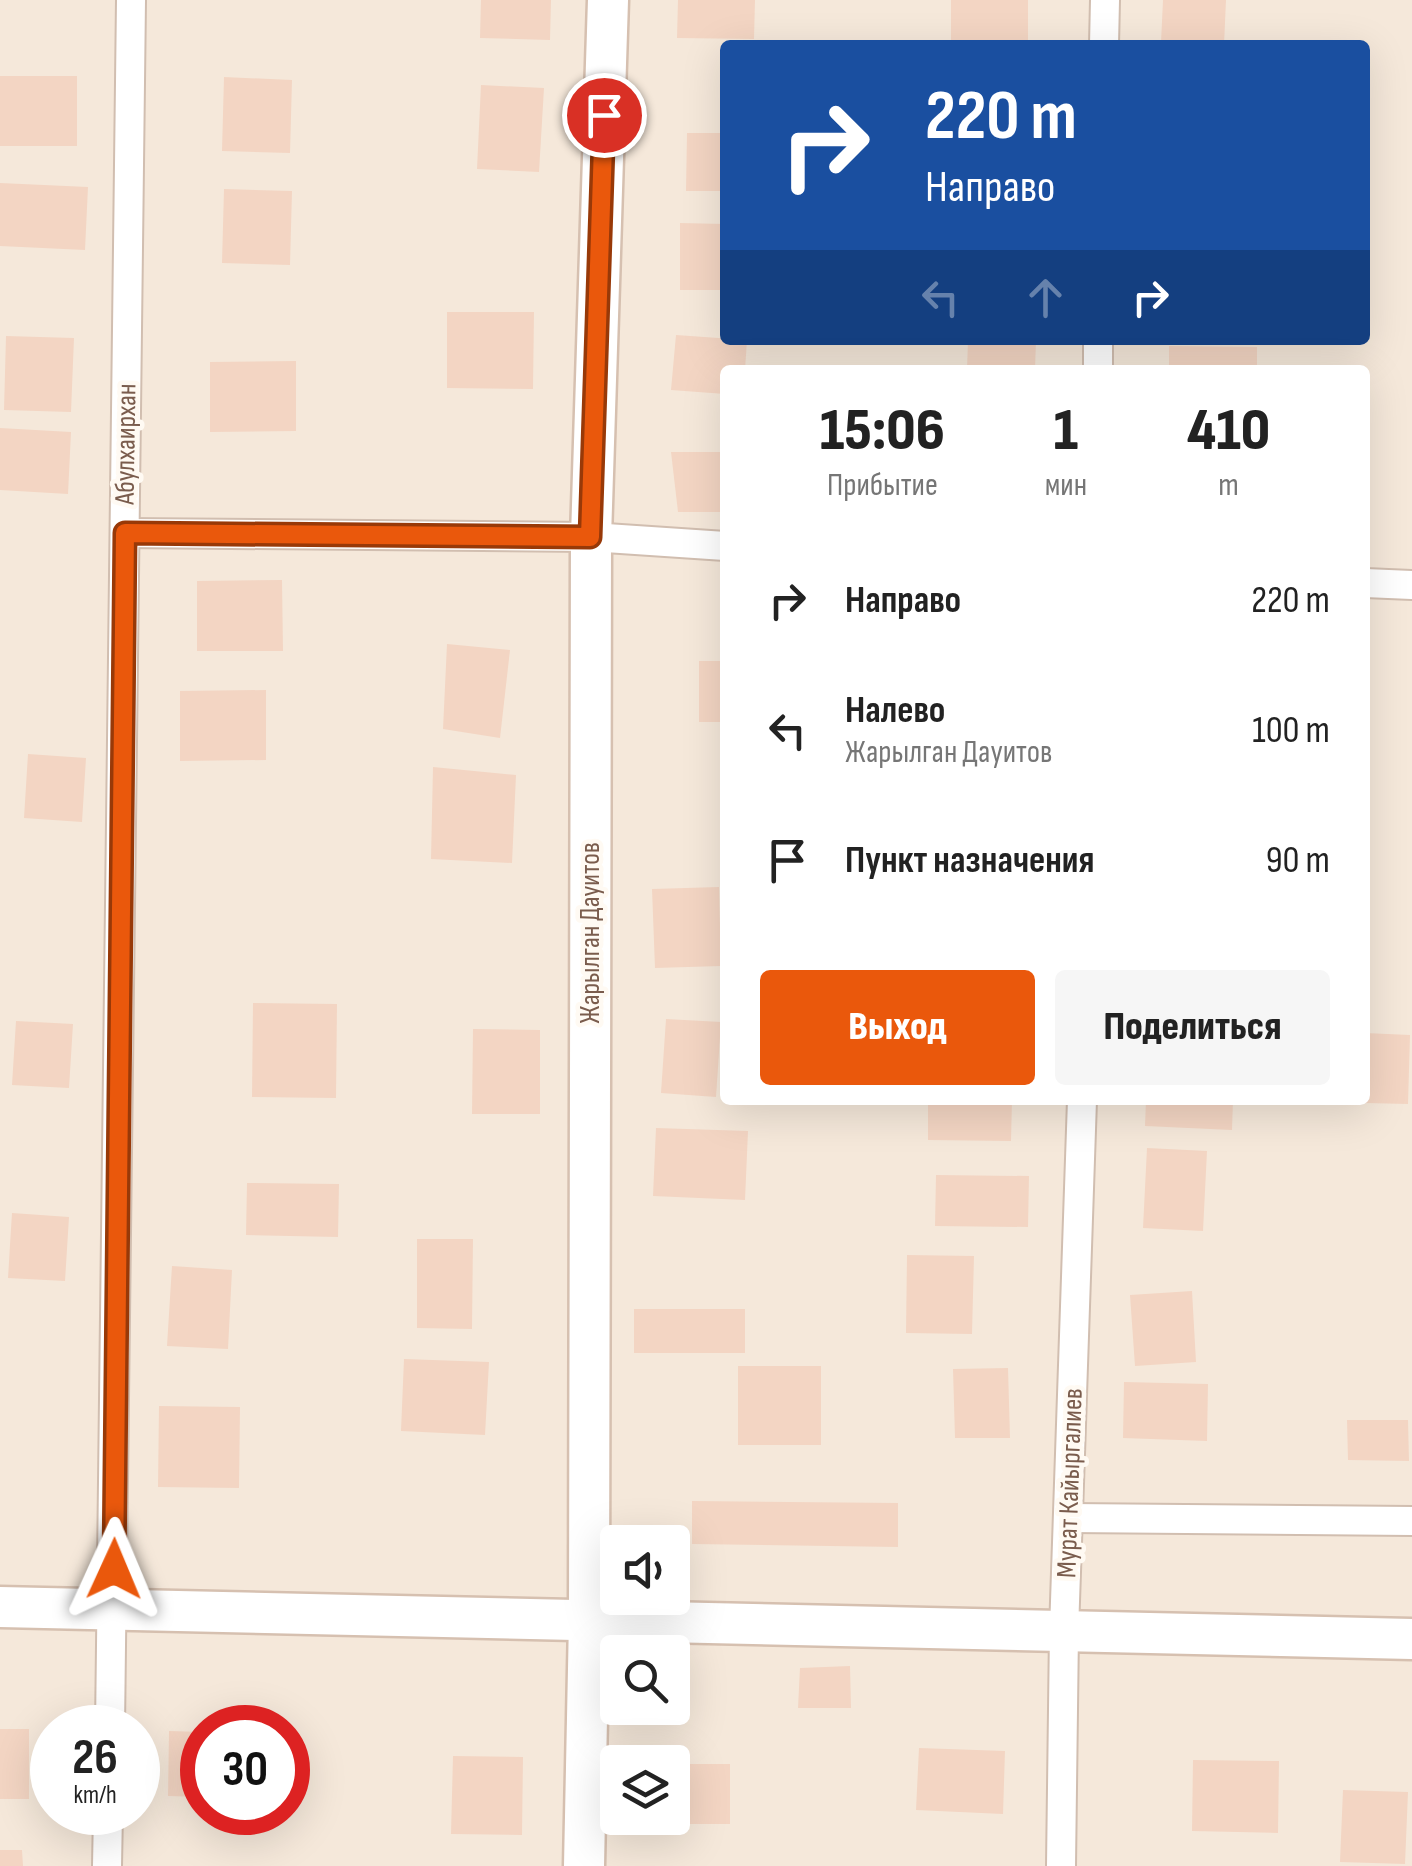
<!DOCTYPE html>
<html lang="ru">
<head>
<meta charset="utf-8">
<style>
  body { margin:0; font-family:"Sofia Sans Condensed",sans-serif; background:#f6f6f6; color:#222; height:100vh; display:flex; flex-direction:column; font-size:38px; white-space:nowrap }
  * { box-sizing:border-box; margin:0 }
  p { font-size:32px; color:#767676 }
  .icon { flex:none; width:55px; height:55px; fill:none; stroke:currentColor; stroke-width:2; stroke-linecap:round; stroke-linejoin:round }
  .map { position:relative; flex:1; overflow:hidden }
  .panel { position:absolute; left:720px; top:365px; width:650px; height:740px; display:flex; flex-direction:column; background:#fff; border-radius:10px; box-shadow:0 10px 40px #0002 }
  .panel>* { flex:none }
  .hud { position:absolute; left:720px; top:40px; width:650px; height:305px; border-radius:10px; box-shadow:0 10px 40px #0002; background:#1a4fa0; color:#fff; overflow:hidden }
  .tools { position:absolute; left:600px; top:1525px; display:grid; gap:20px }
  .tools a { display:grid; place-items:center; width:90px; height:90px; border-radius:10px; background:#fff; box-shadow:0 10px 40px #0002; font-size:50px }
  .speed { position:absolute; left:30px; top:1705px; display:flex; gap:20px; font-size:50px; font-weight:700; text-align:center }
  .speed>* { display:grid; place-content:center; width:130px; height:130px; border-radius:50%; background:#fff; box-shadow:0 10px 40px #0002; line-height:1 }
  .speed small { font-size:25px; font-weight:400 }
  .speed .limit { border:15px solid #d22; background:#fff; color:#111 }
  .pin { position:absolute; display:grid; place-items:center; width:85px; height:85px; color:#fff; margin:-42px; border:5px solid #fff; border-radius:50%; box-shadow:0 2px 10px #0007 }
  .me { position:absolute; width:110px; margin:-55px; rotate:1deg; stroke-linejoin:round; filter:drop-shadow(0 0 8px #0008) }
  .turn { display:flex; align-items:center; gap:35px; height:210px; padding:0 40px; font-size:45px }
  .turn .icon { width:130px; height:130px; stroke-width:2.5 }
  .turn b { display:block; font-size:70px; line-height:85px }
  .lanes { display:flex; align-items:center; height:95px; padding:0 40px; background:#0003; justify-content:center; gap:50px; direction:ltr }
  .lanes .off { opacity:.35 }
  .eta { display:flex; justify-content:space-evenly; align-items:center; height:170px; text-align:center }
  .eta b { font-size:60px; font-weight:800; line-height:70px }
  .primary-button { display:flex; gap:20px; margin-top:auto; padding:20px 40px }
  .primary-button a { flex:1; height:115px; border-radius:10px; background:#ea580c; color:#fff; font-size:40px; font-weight:800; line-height:115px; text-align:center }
  .primary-button a+a { background:#f6f6f6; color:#222 }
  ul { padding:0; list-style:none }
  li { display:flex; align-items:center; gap:30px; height:130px; padding:0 40px }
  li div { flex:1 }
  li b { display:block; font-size:38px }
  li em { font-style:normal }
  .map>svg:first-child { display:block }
</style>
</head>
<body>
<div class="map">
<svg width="1412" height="1866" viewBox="0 0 1412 1866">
  <rect width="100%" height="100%" fill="#fdf6ec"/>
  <path fill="#f5e8da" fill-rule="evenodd" d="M 0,0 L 1412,0 L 1412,1866 L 0,1866 ZM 725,45 L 1365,45 L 1365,340 L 725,340 ZM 725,370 L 1365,370 L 1365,1100 L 725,1100 ZM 618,1542 L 672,1542 L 672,1598 L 618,1598 ZM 618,1652 L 672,1652 L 672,1708 L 618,1708 ZM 52,1728 L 138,1728 L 138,1812 L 52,1812 ZM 202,1728 L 288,1728 L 288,1812 L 202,1812 ZM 618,1762 L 672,1762 L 672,1818 L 618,1818 Z"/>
  <g fill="#f3d5c3">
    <path d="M 481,0 L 551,0 L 550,40 L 480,38 Z"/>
    <path d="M 678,0 L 755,0 L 754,39 L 677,38 Z"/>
    <rect x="951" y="0" width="77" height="45"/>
    <path d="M 1163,0 L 1226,0 L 1224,45 L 1161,43 Z"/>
    <rect x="0" y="76" width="77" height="70"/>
    <path d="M 224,77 L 292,80 L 290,153 L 222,151 Z"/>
    <path d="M 481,85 L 544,88 L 539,172 L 477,169 Z"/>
    <path d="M 687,133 L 725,133 L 725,191 L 686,191 Z"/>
    <path d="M 0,183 L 88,187 L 85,250 L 0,246 Z"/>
    <path d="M 224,189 L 292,191 L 290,265 L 222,263 Z"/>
    <path d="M 680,223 L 725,224 L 725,290 L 680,290 Z"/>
    <path d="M 447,312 L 534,312 L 533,389 L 447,388 Z"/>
    <path d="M 676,335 L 747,340 L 745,370 L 725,370 L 725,394 L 671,390 Z"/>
    <path d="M 6,336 L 74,338 L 71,412 L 4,410 Z"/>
    <path d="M 968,340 L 1036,340 L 1035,370 L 967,370 Z"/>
    <path d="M 1169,346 L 1257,347 L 1257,370 L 1169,370 Z"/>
    <path d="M 296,361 L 296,431 L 210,432 L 210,362 Z"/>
    <path d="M 0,428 L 71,432 L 68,494 L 0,490 Z"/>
    <path d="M 671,452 L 725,452 L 725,512 L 678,512 Z"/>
    <path d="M 282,580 L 283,651 L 197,651 L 197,581 Z"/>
    <path d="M 447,644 L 510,650 L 500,738 L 443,729 Z"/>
    <rect x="699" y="661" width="26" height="61"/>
    <path d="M 266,690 L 266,760 L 180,761 L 180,691 Z"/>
    <path d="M 28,754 L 86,758 L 82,822 L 24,818 Z"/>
    <path d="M 433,767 L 516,775 L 512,863 L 431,859 Z"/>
    <path d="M 719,887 L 721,966 L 655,968 L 652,889 Z"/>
    <path d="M 253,1003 L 337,1004 L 336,1098 L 252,1097 Z"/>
    <path d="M 666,1019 L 721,1022 L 716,1097 L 661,1093 Z"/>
    <path d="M 16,1021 L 73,1024 L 69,1088 L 12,1085 Z"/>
    <path d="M 473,1029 L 540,1030 L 540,1114 L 472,1114 Z"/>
    <path d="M 1365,1033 L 1410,1035 L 1408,1104 L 1365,1103 Z"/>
    <path d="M 928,1100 L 1012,1100 L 1011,1141 L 928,1140 Z"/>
    <path d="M 1146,1100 L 1233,1100 L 1232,1130 L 1145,1126 Z"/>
    <path d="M 656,1128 L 748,1131 L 745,1200 L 653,1196 Z"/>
    <path d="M 1147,1148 L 1207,1151 L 1203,1231 L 1143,1228 Z"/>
    <path d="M 936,1175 L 1029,1176 L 1028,1227 L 935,1226 Z"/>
    <path d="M 247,1183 L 339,1184 L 338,1237 L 246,1235 Z"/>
    <path d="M 12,1213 L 69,1217 L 65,1281 L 8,1278 Z"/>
    <path d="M 417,1239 L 473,1239 L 472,1329 L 417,1328 Z"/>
    <path d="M 907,1255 L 974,1256 L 972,1334 L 906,1333 Z"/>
    <path d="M 172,1266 L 232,1270 L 228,1349 L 167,1346 Z"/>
    <path d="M 1192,1291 L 1196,1362 L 1135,1366 L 1130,1295 Z"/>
    <rect x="634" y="1309" width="111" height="44"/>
    <path d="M 404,1359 L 489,1362 L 485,1435 L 401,1431 Z"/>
    <rect x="738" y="1366" width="83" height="79"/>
    <path d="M 1008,1368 L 1010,1438 L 955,1438 L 953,1369 Z"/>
    <path d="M 1124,1382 L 1208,1384 L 1207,1441 L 1123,1438 Z"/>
    <path d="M 159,1406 L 240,1407 L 239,1488 L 158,1487 Z"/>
    <path d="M 1347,1420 L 1408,1420 L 1409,1461 L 1348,1460 Z"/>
    <path d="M 692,1501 L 898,1503 L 898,1547 L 692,1544 Z"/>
    <path d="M 850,1666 L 851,1708 L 798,1708 L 800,1668 Z"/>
    <rect x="0" y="1729" width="29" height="70"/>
    <path d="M 169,1731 L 202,1732 L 202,1797 L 168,1796 Z"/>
    <path d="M 919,1748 L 1005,1751 L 1003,1814 L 916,1810 Z"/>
    <path d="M 453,1756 L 523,1757 L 522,1835 L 451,1834 Z"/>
    <path d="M 1193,1760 L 1279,1761 L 1278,1833 L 1192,1831 Z"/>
    <path d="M 672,1764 L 730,1764 L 730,1824 L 633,1824 L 633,1818 L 672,1818 Z"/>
    <path d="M 1343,1790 L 1408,1792 L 1405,1864 L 1340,1862 Z"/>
    <path d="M 0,1850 L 22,1850 L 23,1866 L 0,1866 Z"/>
  </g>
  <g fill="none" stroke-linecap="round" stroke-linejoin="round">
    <defs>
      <g id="street">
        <path d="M 1104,45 L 1105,0"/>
        <path d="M 1098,370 L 1098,340"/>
        <path d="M 125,533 L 591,537 L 725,546"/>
        <path d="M 1365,583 L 1412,585"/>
        <path d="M 1070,1518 L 1412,1521"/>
        <path d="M 110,1728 L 131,0"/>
        <path d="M 107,1866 L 108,1812"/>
        <path d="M 1061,1866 L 1064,1631 L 1082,1100"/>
      </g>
      <g id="secondary">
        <path d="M 0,1607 L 1412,1639"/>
        <path d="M 584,1866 L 589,1620 L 591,537 L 608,0"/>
      </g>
    </defs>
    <use href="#street" stroke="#d1beb0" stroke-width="32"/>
    <use href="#secondary" stroke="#d6c0b0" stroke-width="45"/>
    <use href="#street" stroke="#fff" stroke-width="28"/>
    <use href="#secondary" stroke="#fff" stroke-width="40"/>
  </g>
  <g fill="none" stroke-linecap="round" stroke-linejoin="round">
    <defs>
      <path id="route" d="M 114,1569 L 125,533 L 590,537 L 604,115"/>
    </defs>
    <use href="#route" stroke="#983908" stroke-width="25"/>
    <use href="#route" stroke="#ea580c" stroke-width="18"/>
  </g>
  <g text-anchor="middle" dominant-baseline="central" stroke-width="9" stroke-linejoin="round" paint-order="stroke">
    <g font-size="28" fill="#7a5c4d" stroke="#fffaf3">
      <text transform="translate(126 444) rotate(-89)">Абулхаирхан</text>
      <text transform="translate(590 933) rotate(-90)">Жарылган Дауитов</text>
      <text transform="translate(1070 1483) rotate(-88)">Мурат Кайыргалиев</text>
    </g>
  </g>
</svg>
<div class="tools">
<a><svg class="icon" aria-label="sound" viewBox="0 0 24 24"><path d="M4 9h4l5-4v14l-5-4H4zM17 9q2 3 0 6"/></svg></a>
<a><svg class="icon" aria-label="search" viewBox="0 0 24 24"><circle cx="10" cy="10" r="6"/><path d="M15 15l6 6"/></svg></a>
<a><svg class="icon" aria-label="layers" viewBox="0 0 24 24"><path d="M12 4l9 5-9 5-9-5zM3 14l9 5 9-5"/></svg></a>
</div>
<div class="speed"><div>26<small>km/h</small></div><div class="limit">30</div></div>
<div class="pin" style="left:604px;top:115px;background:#d93025"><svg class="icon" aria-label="arrive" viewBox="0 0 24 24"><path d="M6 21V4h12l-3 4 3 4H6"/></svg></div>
<svg class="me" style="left:114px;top:1569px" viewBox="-20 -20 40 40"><path d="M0-17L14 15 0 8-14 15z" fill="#ea580c" stroke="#fff" stroke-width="4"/></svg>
<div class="hud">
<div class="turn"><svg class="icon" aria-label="right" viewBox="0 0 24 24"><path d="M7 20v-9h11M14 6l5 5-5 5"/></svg><div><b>220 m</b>Направо</div></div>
<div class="lanes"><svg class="icon off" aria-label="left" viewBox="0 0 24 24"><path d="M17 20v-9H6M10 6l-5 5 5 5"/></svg><svg class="icon off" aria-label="ahead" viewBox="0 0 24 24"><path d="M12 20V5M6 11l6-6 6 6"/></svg><svg class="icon" aria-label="right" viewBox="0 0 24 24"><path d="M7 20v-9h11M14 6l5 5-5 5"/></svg></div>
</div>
<section class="panel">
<div class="eta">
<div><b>15:06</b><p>Прибытие</p></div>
<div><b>1</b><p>мин</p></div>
<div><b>410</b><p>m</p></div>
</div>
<ul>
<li><svg class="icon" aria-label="right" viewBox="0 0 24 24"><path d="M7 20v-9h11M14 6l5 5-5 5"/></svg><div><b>Направо</b></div><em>220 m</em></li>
<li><svg class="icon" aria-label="left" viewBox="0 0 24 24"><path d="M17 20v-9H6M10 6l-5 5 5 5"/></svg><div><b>Налево</b><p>Жарылган Дауитов</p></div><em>100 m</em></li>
<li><svg class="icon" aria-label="arrive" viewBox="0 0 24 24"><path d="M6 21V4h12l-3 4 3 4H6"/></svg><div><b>Пункт назначения</b></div><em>90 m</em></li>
</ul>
<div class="primary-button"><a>Выход</a><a>Поделиться</a></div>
</section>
</div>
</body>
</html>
